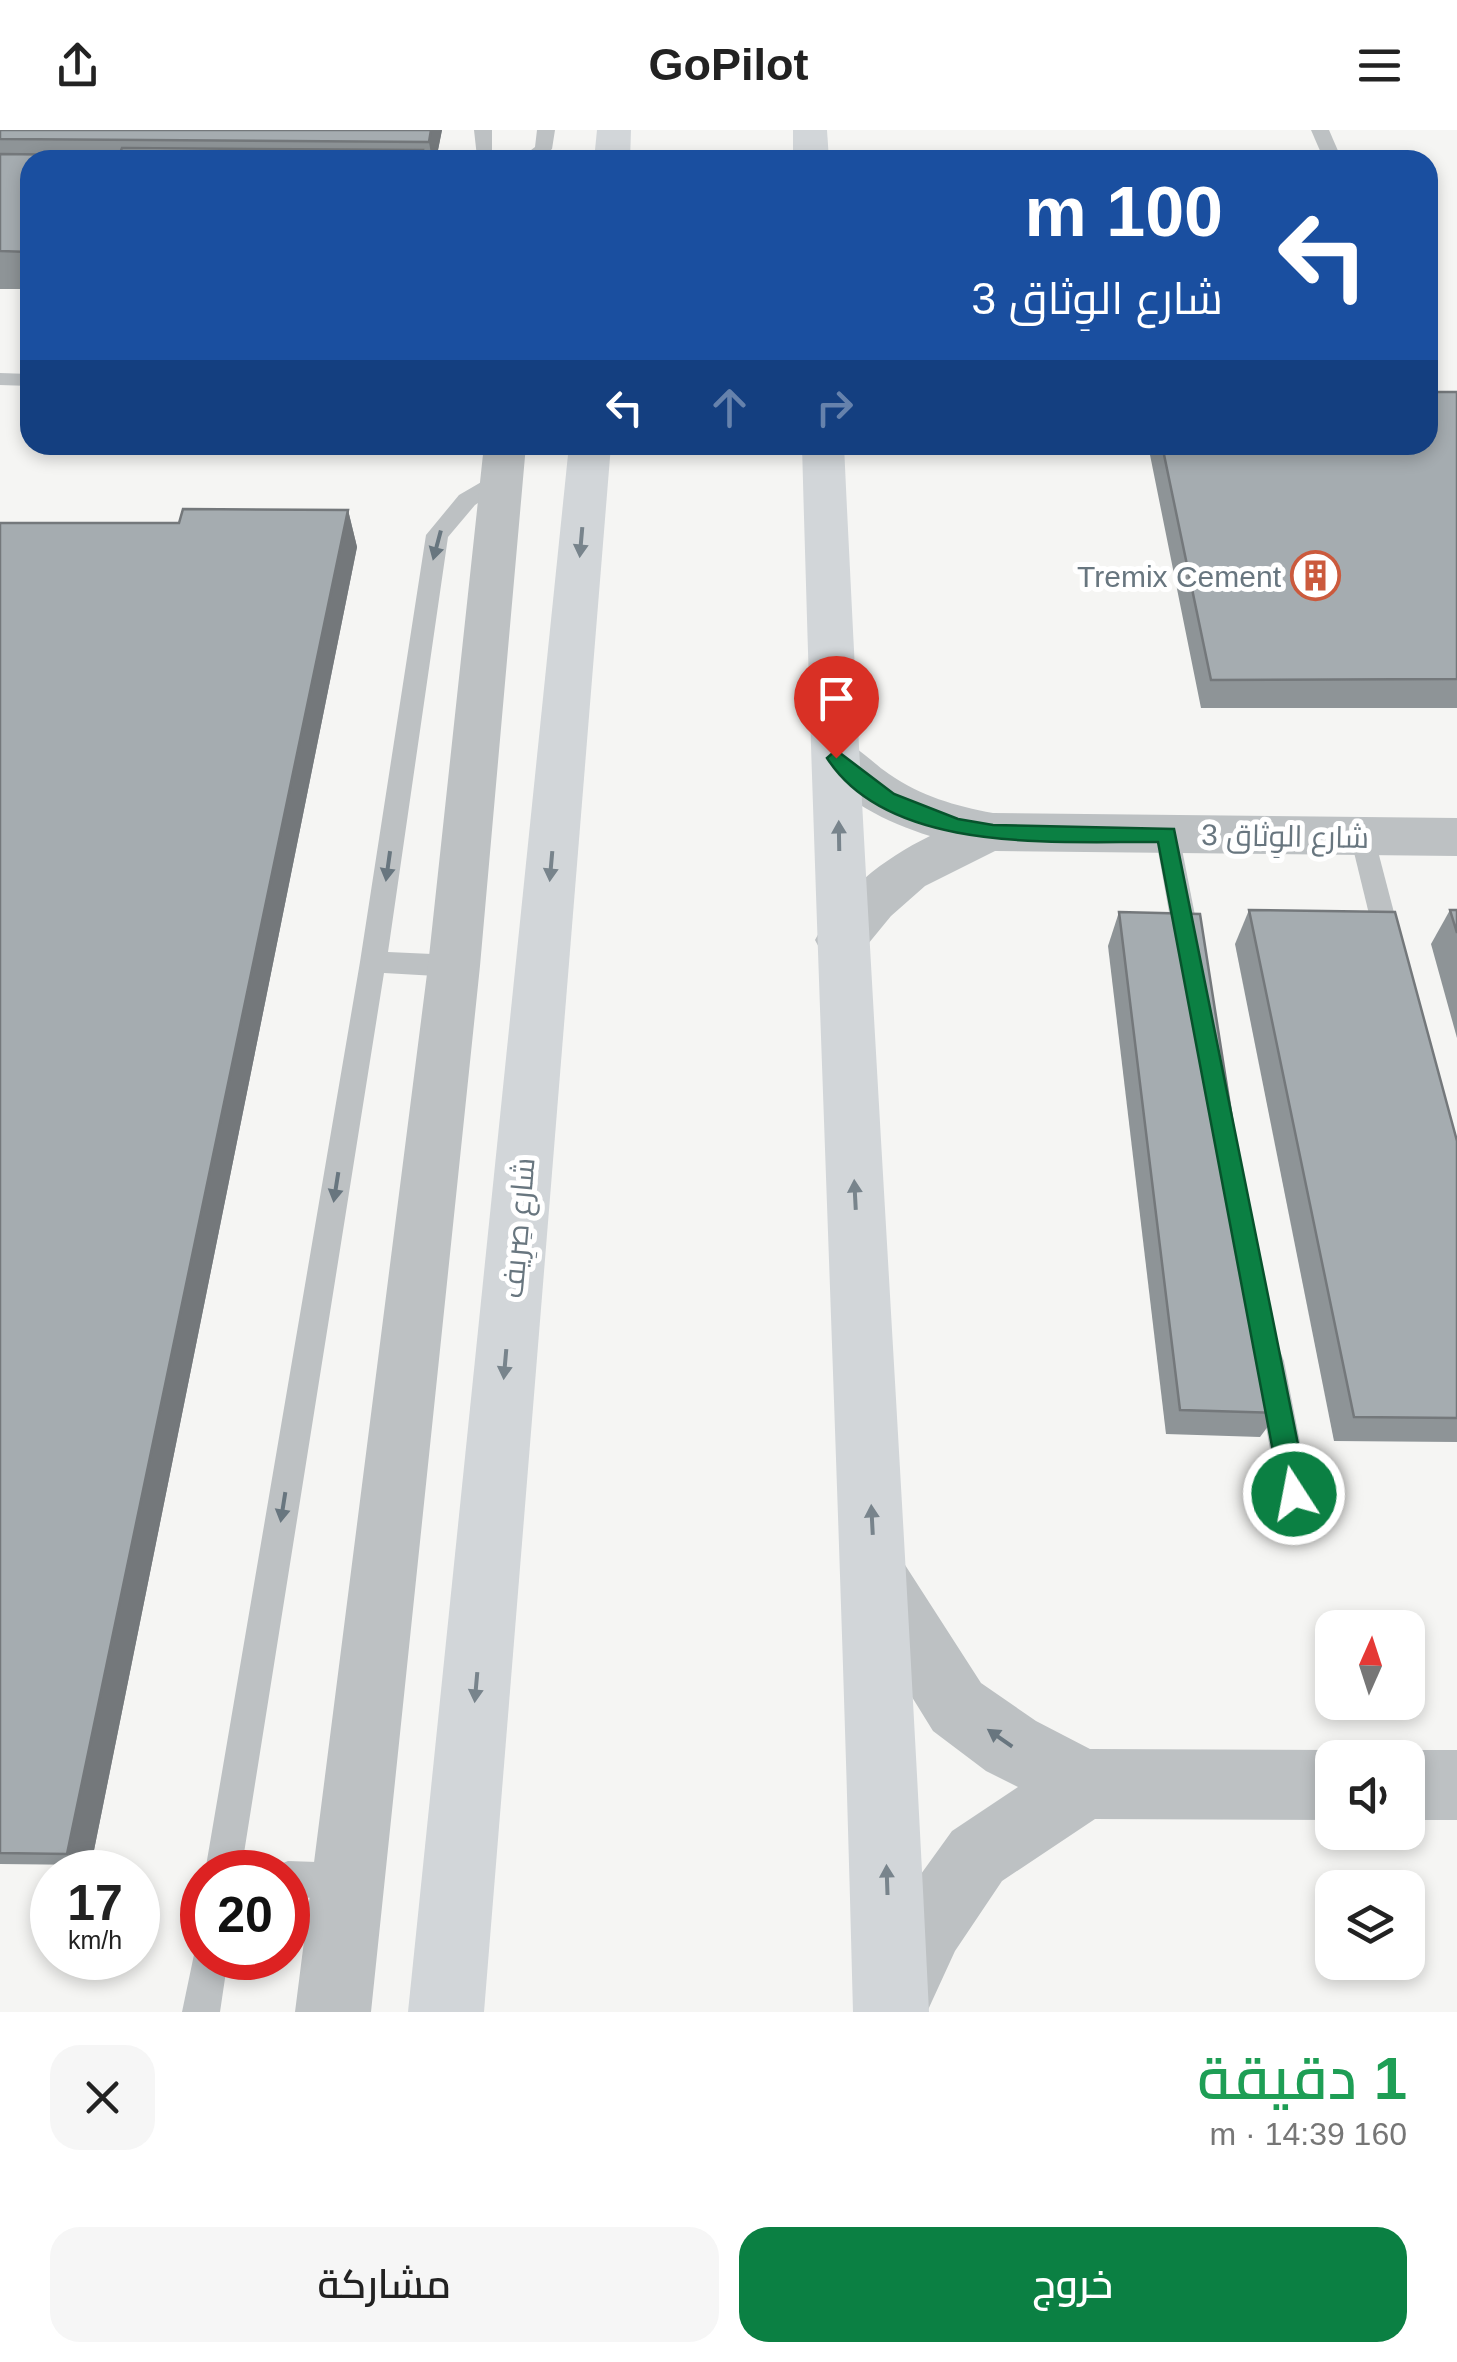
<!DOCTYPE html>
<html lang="ar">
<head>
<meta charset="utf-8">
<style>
  body { margin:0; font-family:Arial,Cairo,sans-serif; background:#f6f6f6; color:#222; direction:rtl; height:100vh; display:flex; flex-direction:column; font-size:38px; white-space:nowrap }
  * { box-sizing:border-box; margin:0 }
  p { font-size:32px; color:#767676 }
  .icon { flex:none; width:55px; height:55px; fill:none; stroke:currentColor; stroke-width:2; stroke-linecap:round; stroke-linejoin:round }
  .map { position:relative; height:1882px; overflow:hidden; direction:ltr }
  .panel { display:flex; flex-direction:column; background:#fff; flex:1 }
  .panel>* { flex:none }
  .guide { position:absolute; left:20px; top:20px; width:1418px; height:305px; border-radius:30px; box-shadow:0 5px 15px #0003; direction:rtl; background:#1a4fa0; color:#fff; overflow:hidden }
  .needle { width:65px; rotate:3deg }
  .controls { position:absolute; left:1315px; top:1480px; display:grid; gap:20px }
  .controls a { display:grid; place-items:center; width:110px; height:110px; border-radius:20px; background:#fff; box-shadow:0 5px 15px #0003; font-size:50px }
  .speed { position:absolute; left:30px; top:1720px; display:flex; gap:20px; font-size:50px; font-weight:700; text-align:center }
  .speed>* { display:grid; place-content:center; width:130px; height:130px; border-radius:50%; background:#fff; box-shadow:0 5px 15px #0003; line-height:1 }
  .speed small { font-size:25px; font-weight:400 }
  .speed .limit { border:15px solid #d22; background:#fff; color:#111 }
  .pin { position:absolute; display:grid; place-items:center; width:85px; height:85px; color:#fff; margin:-102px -42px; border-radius:50% 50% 50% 0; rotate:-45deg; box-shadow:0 0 10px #0007 }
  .pin .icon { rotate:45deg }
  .me { position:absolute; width:110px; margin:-55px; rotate:349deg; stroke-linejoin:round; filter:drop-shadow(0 0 8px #0008) }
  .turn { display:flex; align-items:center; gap:35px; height:210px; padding:0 50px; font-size:45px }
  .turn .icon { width:130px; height:130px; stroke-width:2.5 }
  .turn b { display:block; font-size:70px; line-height:85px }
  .lanes { display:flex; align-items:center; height:95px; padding:0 50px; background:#0003; justify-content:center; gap:50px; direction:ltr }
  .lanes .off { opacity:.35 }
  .round { display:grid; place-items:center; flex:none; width:105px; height:105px; border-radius:30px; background:#f6f6f6 }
  .overview { display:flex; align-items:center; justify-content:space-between; height:170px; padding:0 50px }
  h1 { font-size:60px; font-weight:600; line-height:75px; color:#1e9e55 }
  .cta { display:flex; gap:20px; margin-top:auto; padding:20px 50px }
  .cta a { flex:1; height:115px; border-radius:30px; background:#0b8043; color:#fff; font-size:40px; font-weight:600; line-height:115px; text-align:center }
  .cta a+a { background:#f6f6f6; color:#222 }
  header { display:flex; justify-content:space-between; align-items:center; height:130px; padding:0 50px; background:#fff; font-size:45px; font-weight:600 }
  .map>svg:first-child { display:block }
</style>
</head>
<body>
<header><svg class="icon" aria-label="menu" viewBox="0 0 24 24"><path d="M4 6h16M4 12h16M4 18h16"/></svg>GoPilot<svg class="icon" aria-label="share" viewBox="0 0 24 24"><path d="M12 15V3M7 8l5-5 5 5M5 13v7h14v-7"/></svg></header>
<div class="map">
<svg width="1457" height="1882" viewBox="0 0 1457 1882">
  <rect width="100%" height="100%" fill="#f5f5f3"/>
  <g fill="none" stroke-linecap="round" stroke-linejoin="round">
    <g fill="#bdc1c3" fill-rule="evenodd">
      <path d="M 474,0 L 492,0 L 492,21 L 505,30 L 477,27 Z"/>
      <path d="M 537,0 L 555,0 L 552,19 L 539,30 L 518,30 L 535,17 Z"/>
      <path d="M 1311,0 L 1329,0 L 1342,30 L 1324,30 Z"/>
      <path d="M 0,243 L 30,244 L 30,256 L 0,255 Z"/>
      <path d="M 502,340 L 513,347 L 509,352 L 475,375 L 448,407 L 388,822 L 454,825 L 463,829 L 467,836 L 463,843 L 454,847 L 384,843 L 241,1742 L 205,1742 L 360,832 L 426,405 L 459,365 Z"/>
      <path d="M 1167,695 L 1176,697 L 1179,704 L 1202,821 L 1198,828 L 1189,831 L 1180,828 L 1176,821 L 1155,704 L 1158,697 Z"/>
      <path d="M 1362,696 L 1371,699 L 1374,706 L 1403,817 L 1399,824 L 1390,827 L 1381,824 L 1377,817 L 1350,706 L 1353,699 Z"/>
      <path d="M 1269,1217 L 1280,1221 L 1284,1231 L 1310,1363 L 1305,1374 L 1294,1379 L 1283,1374 L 1278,1363 L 1254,1231 L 1258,1221 Z"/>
      <path d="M 288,1731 L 346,1733 L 359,1738 L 364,1751 L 359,1764 L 346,1769 L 288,1767 L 288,1742 L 273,1742 L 275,1736 Z"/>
      <path d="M 202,1812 L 202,1828 L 228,1828 L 220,1882 L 182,1882 L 196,1815 Z"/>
    </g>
    <g fill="#bdc1c3" fill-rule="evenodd">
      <path d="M 484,315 L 526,315 L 480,836 L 371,1882 L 295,1882 L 428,836 Z"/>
      <path d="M 837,609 C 859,616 871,632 889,644 C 921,666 955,676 993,683 L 1457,688 L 1457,726 L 995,721 L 925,756 L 891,786 L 859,825 L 841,831 L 823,825 L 815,810 C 840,762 883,729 930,706 C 886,692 836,669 813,627 L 820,614 Z"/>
      <path d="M 875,1414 L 898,1424 L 981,1553 L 1036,1591 L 1090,1619 L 1332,1620 L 1351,1628 L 1332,1628 L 1332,1690 L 1095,1689 L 1002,1751 L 955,1821 L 927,1882 L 862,1882 L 857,1869 L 903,1769 L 952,1701 L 1018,1657 L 986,1641 L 933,1601 L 852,1470 L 842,1447 L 852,1424 Z"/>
      <path d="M 1408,1620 L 1457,1620 L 1457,1690 L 1408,1690 L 1408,1628 L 1389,1628 Z"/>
    </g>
    <g fill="#d2d6d9" fill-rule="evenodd">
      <path d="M 597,0 L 631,0 L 630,30 L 594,30 Z"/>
      <path d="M 793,0 L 827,0 L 829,30 L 793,30 Z"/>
      <path d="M 569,315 L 611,315 L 484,1882 L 408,1882 Z"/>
      <path d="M 802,315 L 844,315 C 868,838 904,1359 929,1882 L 853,1882 C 840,1360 816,838 802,315 Z"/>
    </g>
  </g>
  <g fill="#8e9497">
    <path d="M 0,0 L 442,0 L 436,30 L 30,30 L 30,159 L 0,159 Z"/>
    <path d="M 1457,262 L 1457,578 L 1201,578 L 1148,315 L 1428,315 Z"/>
    <path d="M 348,380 L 357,417 L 91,1735 L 0,1734 L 0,393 L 179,393 Z"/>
    <path d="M 1249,780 L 1457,1011 L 1457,1312 L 1334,1311 L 1235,814 Z"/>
    <path d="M 1450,780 L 1457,780 L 1457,908 L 1431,814 Z"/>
    <path d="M 1119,782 L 1278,1283 L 1260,1307 L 1166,1304 L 1108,816 Z"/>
  </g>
  <g fill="#74787b">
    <path d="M 431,0 L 442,0 L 436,30 L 432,30 L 429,12 Z"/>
    <path d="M 348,380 L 357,417 L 91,1735 L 67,1724 Z"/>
  </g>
  <g fill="#a5acb0" stroke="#74787b" stroke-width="2.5">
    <path d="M 0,0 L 431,0 L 429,12 L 0,9 Z"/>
    <path d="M 122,18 L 423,20 L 421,30 L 117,30 Z"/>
    <path d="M 0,24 L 86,25 L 84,30 L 30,30 L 30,122 L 0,121 Z"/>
    <path d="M 1428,262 L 1457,262 L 1457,549 L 1211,550 L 1162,315 L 1428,315 Z"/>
    <path d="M 183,379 L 348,380 L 67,1724 L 0,1723 L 0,393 L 179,393 Z"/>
    <path d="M 1249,780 L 1395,782 L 1457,1011 L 1457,1288 L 1354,1287 Z"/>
    <path d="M 1450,780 L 1457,780 L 1457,803 Z"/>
    <path d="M 1119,782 L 1200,784 L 1278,1283 L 1180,1280 Z"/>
  </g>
  <defs><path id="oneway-solid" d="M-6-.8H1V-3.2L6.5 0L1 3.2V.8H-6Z" transform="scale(2.5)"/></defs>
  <g fill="#78848c">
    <use href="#oneway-solid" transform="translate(581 412) rotate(95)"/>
    <use href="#oneway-solid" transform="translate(839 706) rotate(-91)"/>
    <use href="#oneway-solid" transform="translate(551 736) rotate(95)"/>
    <use href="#oneway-solid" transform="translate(855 1065) rotate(-93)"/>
    <use href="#oneway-solid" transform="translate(505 1234) rotate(95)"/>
    <use href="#oneway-solid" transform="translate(872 1390) rotate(-93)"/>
    <use href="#oneway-solid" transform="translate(476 1557) rotate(95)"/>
    <use href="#oneway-solid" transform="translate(887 1750) rotate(-92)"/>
  </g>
  <g fill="#68767f">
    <use href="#oneway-solid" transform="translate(437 415) rotate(105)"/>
    <use href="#oneway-solid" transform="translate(388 736) rotate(98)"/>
    <use href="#oneway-solid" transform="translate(336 1057) rotate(99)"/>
    <use href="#oneway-solid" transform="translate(283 1377) rotate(99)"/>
    <use href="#oneway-solid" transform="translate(1000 1608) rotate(-145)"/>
  </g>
  <path fill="#0b8043" stroke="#07532c" stroke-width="2.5" d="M 836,620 L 894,664 L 958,689 L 993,695 L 1174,699 L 1308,1364 L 1304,1373 L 1294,1376 L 1285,1373 L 1281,1364 L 1158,712 C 1058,711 889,725 827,628 Z"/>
  <defs>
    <symbol id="building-ring" viewBox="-11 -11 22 22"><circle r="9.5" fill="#fff" stroke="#cb5a3d" stroke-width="1.5"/><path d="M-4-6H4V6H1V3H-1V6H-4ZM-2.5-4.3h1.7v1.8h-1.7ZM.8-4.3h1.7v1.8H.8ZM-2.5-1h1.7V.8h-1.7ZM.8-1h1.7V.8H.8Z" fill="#cb5a3d"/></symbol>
  </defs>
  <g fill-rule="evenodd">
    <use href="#building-ring" x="1288" y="418" width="55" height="55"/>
  </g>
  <g text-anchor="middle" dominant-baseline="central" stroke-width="10" stroke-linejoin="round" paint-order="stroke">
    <g font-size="30" fill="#68767f" stroke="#fff" text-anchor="end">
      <text x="1281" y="446">Tremix Cement</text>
    </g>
    <g font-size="30" fill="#68767f" stroke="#fff">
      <text transform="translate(1285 706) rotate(1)">شارع الوِثاق 3</text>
      <text transform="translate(518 1098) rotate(-85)">شارع صِرِيف</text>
    </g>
  </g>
</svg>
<div class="controls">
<a><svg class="needle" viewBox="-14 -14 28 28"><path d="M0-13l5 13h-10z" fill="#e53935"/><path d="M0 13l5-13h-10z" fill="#767676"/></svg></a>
<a><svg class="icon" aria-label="sound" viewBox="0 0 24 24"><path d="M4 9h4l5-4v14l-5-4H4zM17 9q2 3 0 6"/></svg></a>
<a><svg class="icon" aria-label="layers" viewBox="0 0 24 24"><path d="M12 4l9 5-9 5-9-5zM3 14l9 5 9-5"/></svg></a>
</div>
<div class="speed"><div>17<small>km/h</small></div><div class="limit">20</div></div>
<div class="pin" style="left:836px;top:628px;background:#d93025"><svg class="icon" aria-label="arrive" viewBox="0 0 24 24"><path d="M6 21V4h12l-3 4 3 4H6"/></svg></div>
<svg class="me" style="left:1294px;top:1364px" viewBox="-20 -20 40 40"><circle r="17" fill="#0b8043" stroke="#fff" stroke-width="3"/><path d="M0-11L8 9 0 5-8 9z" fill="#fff"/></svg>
<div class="guide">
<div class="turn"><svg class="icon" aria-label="left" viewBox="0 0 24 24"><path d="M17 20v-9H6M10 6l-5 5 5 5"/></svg><div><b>100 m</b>شارع الوِثاق 3</div></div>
<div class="lanes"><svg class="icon" aria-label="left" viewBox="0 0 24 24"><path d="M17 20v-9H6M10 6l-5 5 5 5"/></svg><svg class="icon off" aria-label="ahead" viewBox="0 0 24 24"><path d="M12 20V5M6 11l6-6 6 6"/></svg><svg class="icon off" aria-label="right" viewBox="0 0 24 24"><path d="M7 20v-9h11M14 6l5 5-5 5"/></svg></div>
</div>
</div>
<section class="panel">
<div class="overview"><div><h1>1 دقيقة</h1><p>160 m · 14:39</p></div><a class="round"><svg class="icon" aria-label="close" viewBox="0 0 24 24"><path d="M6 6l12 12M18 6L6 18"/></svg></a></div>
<div class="cta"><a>خروج</a><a>مشاركة</a></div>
</section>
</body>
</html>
